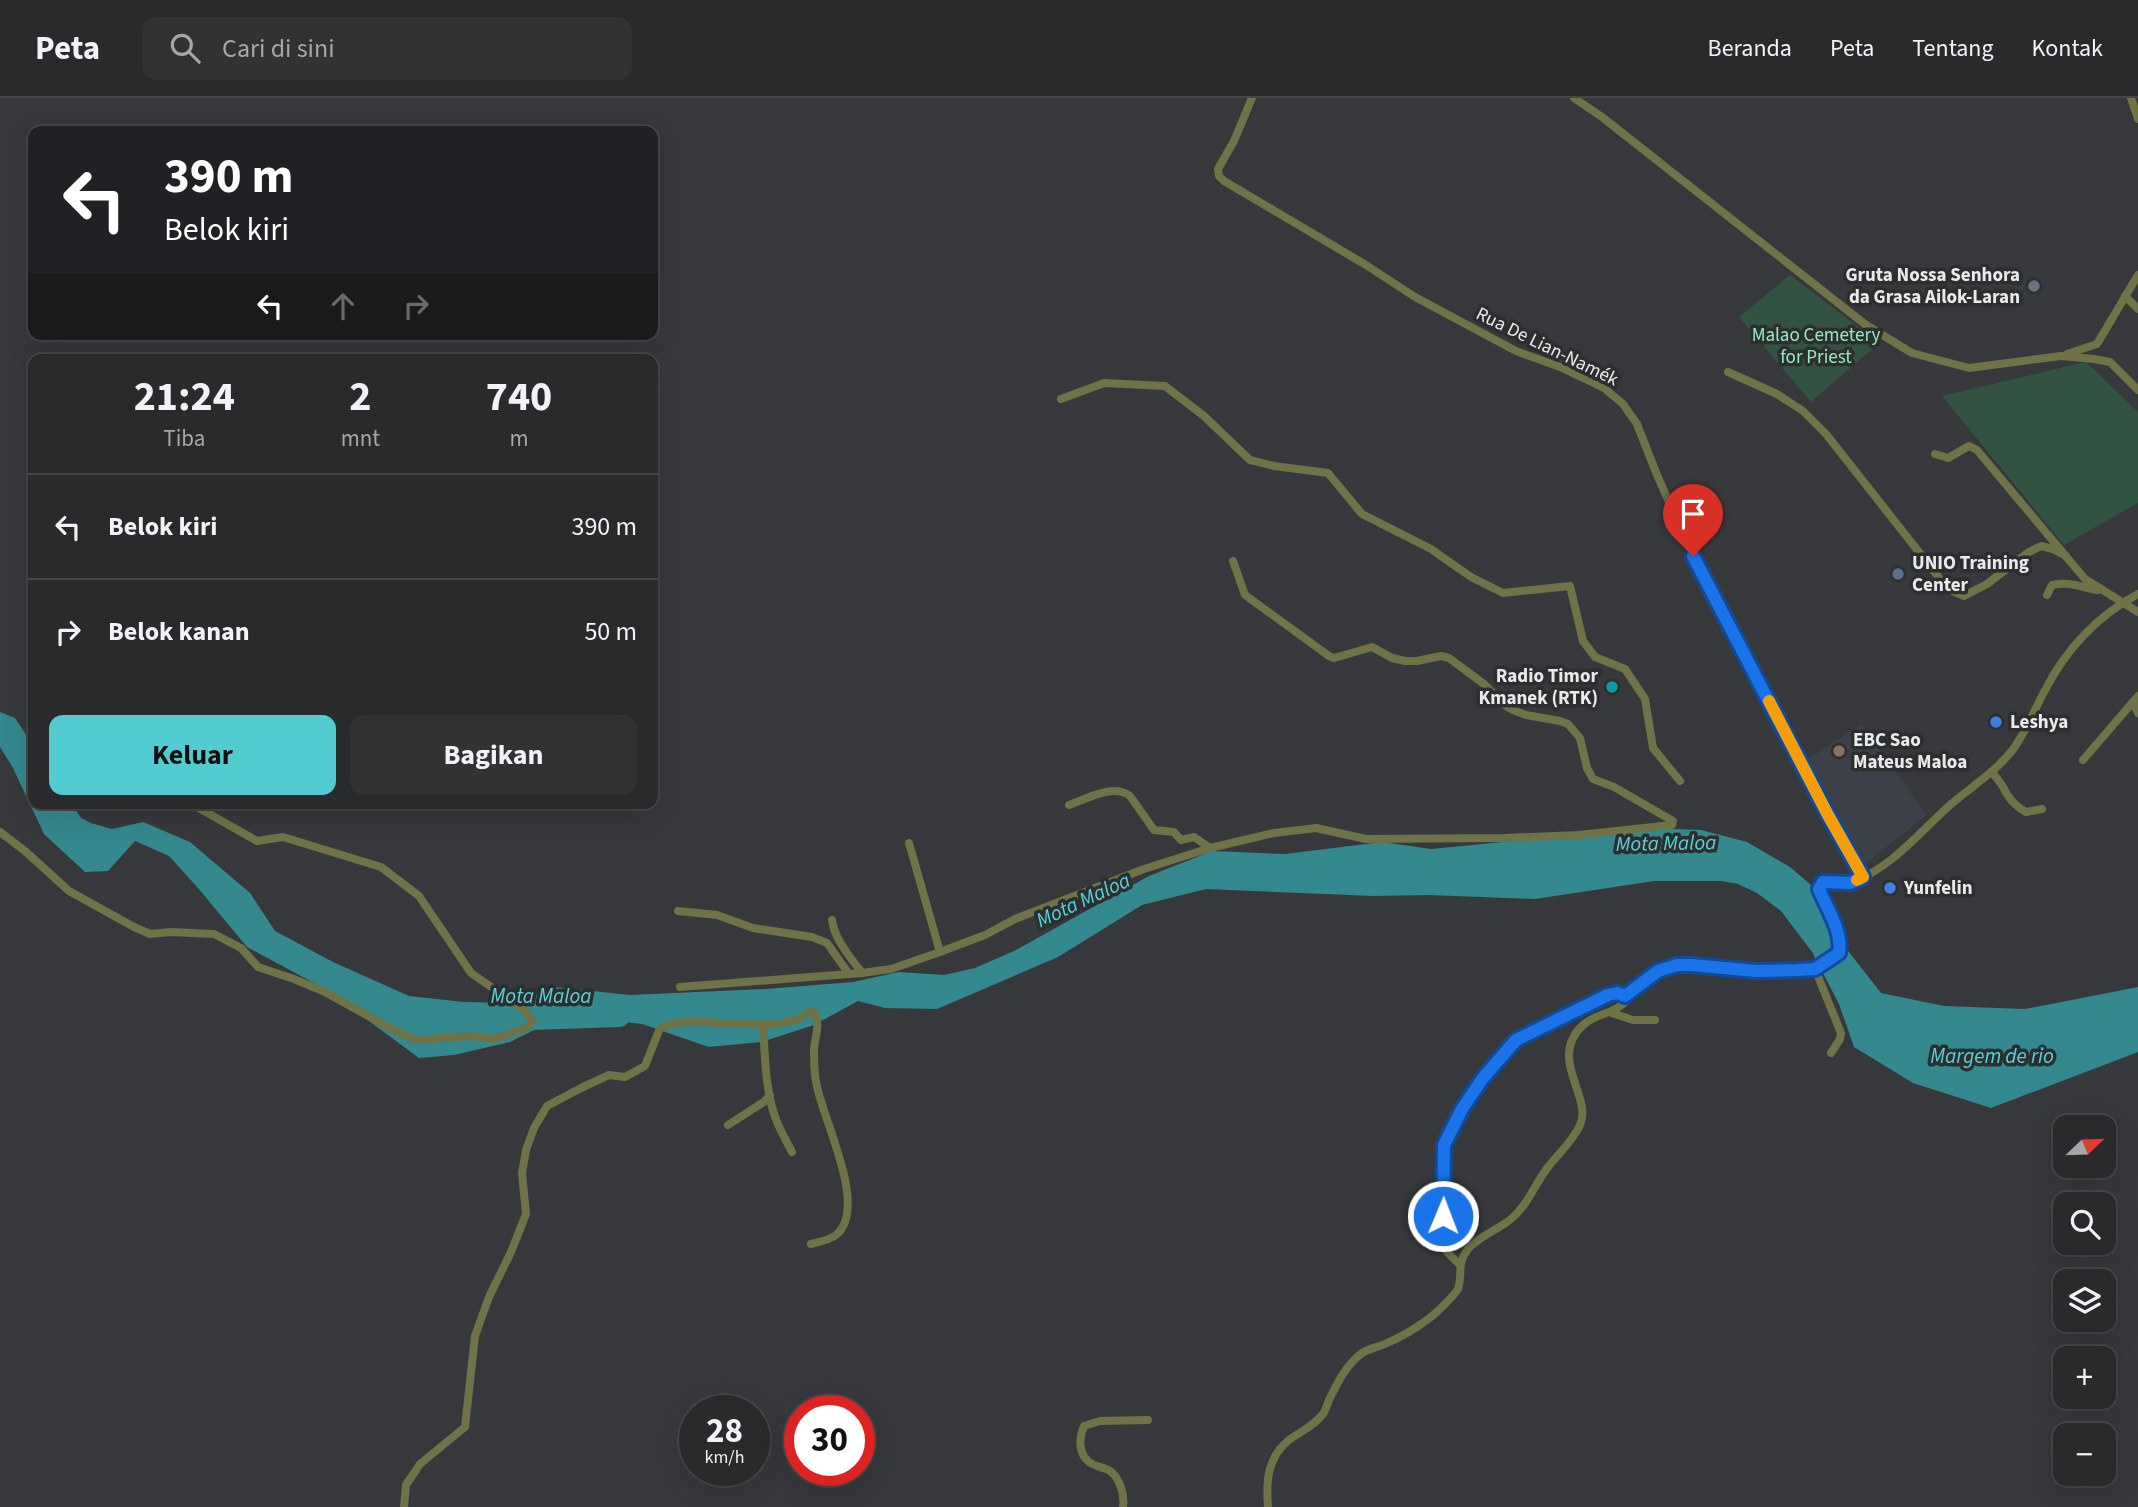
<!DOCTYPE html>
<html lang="id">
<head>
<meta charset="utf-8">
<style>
  body { margin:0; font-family:"Source Sans 3",sans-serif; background:#303234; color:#f1f3f6; height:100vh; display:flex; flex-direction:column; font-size:26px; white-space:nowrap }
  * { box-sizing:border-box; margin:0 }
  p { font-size:23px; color:#a5a7a9 }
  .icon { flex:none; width:38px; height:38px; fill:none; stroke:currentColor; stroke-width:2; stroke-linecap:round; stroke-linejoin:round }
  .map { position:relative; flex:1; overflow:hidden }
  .panel { position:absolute; left:28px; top:256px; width:630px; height:455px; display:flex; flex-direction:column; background:#282a2c; border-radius:14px; box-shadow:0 7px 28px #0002,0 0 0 2px #444648 }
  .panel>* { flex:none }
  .guide { position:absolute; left:28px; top:28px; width:630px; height:214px; border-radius:14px; box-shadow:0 7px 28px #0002,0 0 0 2px #444648; background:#202124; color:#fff; overflow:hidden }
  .needle { width:46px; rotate:67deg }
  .controls { position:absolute; left:2053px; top:1017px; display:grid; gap:14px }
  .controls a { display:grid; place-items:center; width:63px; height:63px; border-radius:14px; background:#282a2c; box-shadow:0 7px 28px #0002,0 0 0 2px #444648; font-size:35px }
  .speed { position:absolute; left:679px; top:1297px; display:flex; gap:14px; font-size:35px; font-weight:700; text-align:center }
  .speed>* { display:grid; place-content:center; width:91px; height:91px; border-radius:50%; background:#282a2c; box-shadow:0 7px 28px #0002,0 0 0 2px #444648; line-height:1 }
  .speed small { font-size:18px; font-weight:400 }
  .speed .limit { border:10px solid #d22; background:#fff; color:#111 }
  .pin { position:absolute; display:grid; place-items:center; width:60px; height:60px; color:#fff; margin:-72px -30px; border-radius:50% 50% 50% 0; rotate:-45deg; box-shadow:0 0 7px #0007 }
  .pin .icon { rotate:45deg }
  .me { position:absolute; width:77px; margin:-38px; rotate:1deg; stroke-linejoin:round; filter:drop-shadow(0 0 5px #0008) }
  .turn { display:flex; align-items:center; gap:24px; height:147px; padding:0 21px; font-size:32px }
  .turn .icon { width:91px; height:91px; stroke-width:2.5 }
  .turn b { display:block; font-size:49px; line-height:60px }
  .lanes { display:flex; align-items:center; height:66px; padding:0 21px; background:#0003; justify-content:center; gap:35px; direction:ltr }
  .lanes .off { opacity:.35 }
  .eta { display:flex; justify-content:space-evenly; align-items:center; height:119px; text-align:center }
  .eta b { font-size:42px; font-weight:700; line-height:49px }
  .primary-button { display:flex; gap:14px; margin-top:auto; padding:14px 21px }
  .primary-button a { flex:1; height:80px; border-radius:14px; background:#52ccd0; color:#111; font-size:28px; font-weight:700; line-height:80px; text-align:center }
  .primary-button a+a { background:#303234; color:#f1f3f6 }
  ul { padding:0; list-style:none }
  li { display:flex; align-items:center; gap:21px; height:105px; padding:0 21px; border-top:2px solid #444648 }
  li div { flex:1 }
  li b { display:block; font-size:26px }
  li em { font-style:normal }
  header { display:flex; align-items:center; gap:42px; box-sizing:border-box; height:98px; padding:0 35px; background:#282a2c; border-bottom:2px solid #444648 }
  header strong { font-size:33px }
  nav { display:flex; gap:38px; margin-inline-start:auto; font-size:24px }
  .search { width:490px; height:63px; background:#303234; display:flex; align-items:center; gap:18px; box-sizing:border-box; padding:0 24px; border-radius:14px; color:#a5a7a9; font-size:26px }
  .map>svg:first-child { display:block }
</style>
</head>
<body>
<header>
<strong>Peta</strong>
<div class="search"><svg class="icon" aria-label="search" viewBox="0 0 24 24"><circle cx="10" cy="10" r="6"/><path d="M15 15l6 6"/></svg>Cari di sini</div>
<nav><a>Beranda</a><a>Peta</a><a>Tentang</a><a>Kontak</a></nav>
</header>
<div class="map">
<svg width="2138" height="1409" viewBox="0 0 2138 1409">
  <rect width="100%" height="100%" fill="#36383b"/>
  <path fill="#3c4149" d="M 1862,626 L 1926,717 L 1861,769 L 1807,662 Z"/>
  <g fill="#325342">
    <path d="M 1790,177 L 1879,245 L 1811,304 L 1739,219 Z"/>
    <path d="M 2086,264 L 2138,314 L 2138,405 L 2064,447 L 1942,298 Z"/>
  </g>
  <path fill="#34898e" d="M 0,614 L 15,620 L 33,647 L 33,705 L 71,705 L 81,720 L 91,725 L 112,731 L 143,724 L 190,744 L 250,795 L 275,833 L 333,864 L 409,898 L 464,904 L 515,905 L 555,889 L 630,897 L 766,891 L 853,884 L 899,874 L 944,877 L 975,870 L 1014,853 L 1149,778 L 1212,753 L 1285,756 L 1382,744 L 1431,751 L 1644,730 L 1701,732 L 1747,744 L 1790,769 L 1811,787 L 1831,831 L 1881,895 L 1944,908 L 2025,911 L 2138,889 L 2138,954 L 1991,1010 L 1913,985 L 1854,949 L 1839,906 L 1812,854 L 1781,813 L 1757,795 L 1738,786 L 1721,783 L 1654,783 L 1535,801 L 1429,797 L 1374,798 L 1206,791 L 1142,807 L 1058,859 L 937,911 L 885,910 L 858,903 L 814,927 L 761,944 L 709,949 L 642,926 L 564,917 L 510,944 L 454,957 L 419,960 L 327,892 L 247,849 L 198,790 L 169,758 L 135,743 L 108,773 L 85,774 L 44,736 L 13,670 L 0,649 Z"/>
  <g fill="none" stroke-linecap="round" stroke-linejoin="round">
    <path stroke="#34898e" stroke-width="18" d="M 529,923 L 620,920"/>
    <g stroke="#6f7347" stroke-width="8">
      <path d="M 1252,0 L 1234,43 L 1218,71 L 1219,78 L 1224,83 L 1366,167 L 1415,199 L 1516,253 L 1560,269 L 1604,290 L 1623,306 L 1637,326 L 1657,377 L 1693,458 L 1828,717 L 1863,779"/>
      <path d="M 1574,0 L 1602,19 L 1866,227 L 1912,255 L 1969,270 L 2061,258 L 2094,261 L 2110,264 L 2138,292"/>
      <path d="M 2131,0 L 2138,21"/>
      <path d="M 2125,198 L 2138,211"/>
      <path d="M 2067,256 L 2097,246 L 2138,177"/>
      <path d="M 1728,274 L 1777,296 L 1803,313 L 1826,336 L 1948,491 L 1964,498 L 1987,486 L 2029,454 L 2041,448 L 2053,451 L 2066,458"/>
      <path d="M 1061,301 L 1104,285 L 1165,288 L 1204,318 L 1250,362 L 1274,368 L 1328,375 L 1362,416 L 1431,451 L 1471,479 L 1503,495 L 1570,488 L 1583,543 L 1595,559 L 1625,571 L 1645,601 L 1653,650 L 1680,683"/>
      <path d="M 1935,356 L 1948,360 L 1969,348 L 1977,352 L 2085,481 L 2138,514"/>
      <path d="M 2047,497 L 2052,487 C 2070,483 2080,489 2097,492"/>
      <path d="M 2133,604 L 2138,615"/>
      <path d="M 2083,662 L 2138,598"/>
      <path d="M 1991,674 C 2008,689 2003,701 2026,714 L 2042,711"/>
      <path d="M 1069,707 C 1087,701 1113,685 1130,698 L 1154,732 L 1174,734 L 1181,742 L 1194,739 L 1210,750"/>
      <path d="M 0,734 L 25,753 L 69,793 L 134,829 L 150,836 L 170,834 L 214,836 L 241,850 L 258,869 L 294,881 L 325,894 L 395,933 L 416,942 L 471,938 L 494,941 L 527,930 L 533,923 L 524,912 L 471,875 L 419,798 L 381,769 L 283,739 L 257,743 L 190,705"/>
      <path d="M 909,745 L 940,854"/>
      <path d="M 678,813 L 717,817 L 753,830 L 812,839 L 827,845 L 849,876"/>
      <path d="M 832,822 C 834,841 851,860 862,875"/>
      <path d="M 1815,871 L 1841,935 L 1840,941 L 1831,955"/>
      <path d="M 680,889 L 862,875 L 891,871 L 940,854 L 985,837 L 1015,821 L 1144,771 L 1210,750 L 1274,735 L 1316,730 L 1366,741 L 1503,740 L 1579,737 L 1672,727 L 1673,723 L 1614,689 L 1593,681 L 1587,670 L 1580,640 L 1568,626 L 1560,623 L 1526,617 L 1513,612 L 1506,608 L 1484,586 L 1449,560 L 1441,558 L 1417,563 L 1405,563 L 1392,560 L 1372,549 L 1334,560 L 1329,558 L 1245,497 L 1233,463"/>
      <path d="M 1612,915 L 1633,922 L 1655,922"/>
      <path d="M 763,926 C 765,958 765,994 777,1024 C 781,1034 787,1044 792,1054"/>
      <path d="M 728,1027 L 765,1003 L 770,997"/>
      <path d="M 1460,1167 L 1446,1153 L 1443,1118 L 1444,1047 L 1462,1011 L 1483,980 L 1516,942 L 1608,897 L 1617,895 L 1624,898"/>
      <path d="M 404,1409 L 406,1387 L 420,1366 L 465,1329 L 475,1238 L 489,1199 L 511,1154 L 526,1116 L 522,1075 L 526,1052 L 534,1030 L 547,1008 L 581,990 L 609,977 L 625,979 L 645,968 L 660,930 C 665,929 671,926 676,925 C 708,919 785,938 809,914 L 814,914 C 821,927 815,938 814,951 C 814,962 814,977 817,988 C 823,1022 869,1110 836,1137 C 830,1142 819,1144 811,1146"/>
      <path d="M 1123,1409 C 1125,1398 1120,1380 1110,1373 C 1104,1369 1095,1369 1089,1364 C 1078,1355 1079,1340 1084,1328 L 1100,1323 L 1148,1322"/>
      <path d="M 1268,1409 C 1266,1383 1267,1360 1289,1342 C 1300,1334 1314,1328 1323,1316 C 1326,1312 1327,1307 1329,1302 C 1338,1284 1346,1267 1362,1255 C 1370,1250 1379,1249 1387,1245 C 1406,1237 1430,1222 1444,1207 C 1448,1203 1455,1196 1458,1191 C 1463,1178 1456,1166 1468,1151 C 1480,1137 1498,1132 1511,1121 C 1528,1107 1535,1086 1548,1069 C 1559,1055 1573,1043 1580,1027 C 1593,998 1547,961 1583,927 C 1595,916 1613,916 1624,905 L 1624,898 C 1640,885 1655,872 1675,868 C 1719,859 1789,890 1829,863 C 1836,858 1841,854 1841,846 C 1840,831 1825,805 1819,791 L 1823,784 C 1833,784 1846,786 1855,783 C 1893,768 1920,734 1950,707 C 1971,689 1997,673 2014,650 C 2026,633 2034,613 2044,594 C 2065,553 2097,518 2138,496"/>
    </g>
  </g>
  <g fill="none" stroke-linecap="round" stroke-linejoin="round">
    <defs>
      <path id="route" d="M 1443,1118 L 1444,1047 L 1462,1011 L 1483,980 L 1516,942 L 1608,897 L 1617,895 L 1625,898 L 1658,873 L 1677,867 L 1692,867 L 1756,873 L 1798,872 L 1815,871 L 1839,855 C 1843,834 1827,811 1819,791 L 1823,784 L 1850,785 L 1863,779 L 1828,717 L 1693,458"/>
    </defs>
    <use href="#route" stroke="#114b97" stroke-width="18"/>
    <use href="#route" stroke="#1a73e8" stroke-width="12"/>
    <path stroke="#f59e0b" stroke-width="12" d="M 1769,603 L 1828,717 L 1863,779 L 1857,782"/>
  </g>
  <circle fill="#6b7280" stroke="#2c2e30" stroke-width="2.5" cx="2034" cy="188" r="7"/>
  <circle fill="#5c6f8a" stroke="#2c2e30" stroke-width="2.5" cx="1898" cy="476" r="7"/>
  <circle fill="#0f9aa8" stroke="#2c2e30" stroke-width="2.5" cx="1612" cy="589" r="7"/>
  <g fill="#3f7fe0" stroke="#2c2e30" stroke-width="2.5">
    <circle cx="1996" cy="624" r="7"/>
    <circle cx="1890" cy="790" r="7"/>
  </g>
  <circle fill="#8d6e63" stroke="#2c2e30" stroke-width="2.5" cx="1839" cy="653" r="7"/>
  <g text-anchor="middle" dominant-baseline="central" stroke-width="7" stroke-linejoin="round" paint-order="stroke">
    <g font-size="19" font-weight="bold" fill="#e8eaeb" stroke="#2c2e30" text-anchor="start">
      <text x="2020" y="177" text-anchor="end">Gruta Nossa Senhora<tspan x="2020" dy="22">da Grasa Ailok-Laran</tspan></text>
      <text x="1912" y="465">UNIO Training<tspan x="1912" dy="22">Center</tspan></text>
      <text x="1598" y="578" text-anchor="end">Radio Timor<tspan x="1598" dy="22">Kmanek (RTK)</tspan></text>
      <text x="2010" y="624">Leshya</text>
      <text x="1853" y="642">EBC Sao<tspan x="1853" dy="22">Mateus Maloa</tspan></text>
      <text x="1904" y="790">Yunfelin</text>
    </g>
    <g font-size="19" fill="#91ecbd" stroke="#2c2e30">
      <text x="1816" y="237">Malao Cemetery<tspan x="1816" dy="22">for Priest</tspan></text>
    </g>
    <g font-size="19" fill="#e8eaeb" stroke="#2c2e30">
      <text transform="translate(1547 249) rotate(26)">Rua De Lian-Namék</text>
    </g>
    <g font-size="21" font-style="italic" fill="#55d3da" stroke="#2c2e30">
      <text transform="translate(1666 745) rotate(-1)">Mota Maloa</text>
      <text transform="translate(1083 802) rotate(-25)">Mota Maloa</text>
      <text x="541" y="898">Mota Maloa</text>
      <text x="1992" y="958">Margem de rio</text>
    </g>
  </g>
</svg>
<div class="controls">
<a><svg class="needle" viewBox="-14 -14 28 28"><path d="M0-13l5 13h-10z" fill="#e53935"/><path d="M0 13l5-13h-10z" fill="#a5a7a9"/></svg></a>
<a><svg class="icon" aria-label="search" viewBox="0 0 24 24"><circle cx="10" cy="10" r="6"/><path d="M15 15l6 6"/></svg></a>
<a><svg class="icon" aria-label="layers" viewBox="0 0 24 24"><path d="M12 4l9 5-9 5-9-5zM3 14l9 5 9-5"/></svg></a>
<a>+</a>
<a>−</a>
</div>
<div class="speed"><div>28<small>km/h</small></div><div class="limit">30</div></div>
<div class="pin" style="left:1693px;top:458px;background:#d93025"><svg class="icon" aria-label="arrive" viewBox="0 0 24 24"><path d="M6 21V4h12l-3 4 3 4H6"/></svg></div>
<svg class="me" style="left:1443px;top:1118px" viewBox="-20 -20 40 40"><circle r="17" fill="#1a73e8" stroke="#fff" stroke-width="3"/><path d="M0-11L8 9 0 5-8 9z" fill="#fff"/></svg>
<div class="guide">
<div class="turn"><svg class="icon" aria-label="left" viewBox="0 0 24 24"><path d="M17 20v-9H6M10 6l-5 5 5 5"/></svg><div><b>390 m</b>Belok kiri</div></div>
<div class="lanes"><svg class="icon" aria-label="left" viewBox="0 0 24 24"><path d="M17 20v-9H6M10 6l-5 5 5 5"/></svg><svg class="icon off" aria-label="ahead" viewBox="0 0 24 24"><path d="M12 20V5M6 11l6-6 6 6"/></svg><svg class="icon off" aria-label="right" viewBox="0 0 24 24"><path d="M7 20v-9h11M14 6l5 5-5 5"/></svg></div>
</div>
<section class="panel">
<div class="eta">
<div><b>21:24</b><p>Tiba</p></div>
<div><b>2</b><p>mnt</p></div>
<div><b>740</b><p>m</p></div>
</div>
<ul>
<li><svg class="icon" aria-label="left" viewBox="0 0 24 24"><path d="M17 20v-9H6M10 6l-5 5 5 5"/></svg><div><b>Belok kiri</b></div><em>390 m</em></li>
<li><svg class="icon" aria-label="right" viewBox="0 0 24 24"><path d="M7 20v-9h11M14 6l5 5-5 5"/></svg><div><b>Belok kanan</b></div><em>50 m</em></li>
</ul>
<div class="primary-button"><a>Keluar</a><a>Bagikan</a></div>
</section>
</div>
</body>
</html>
